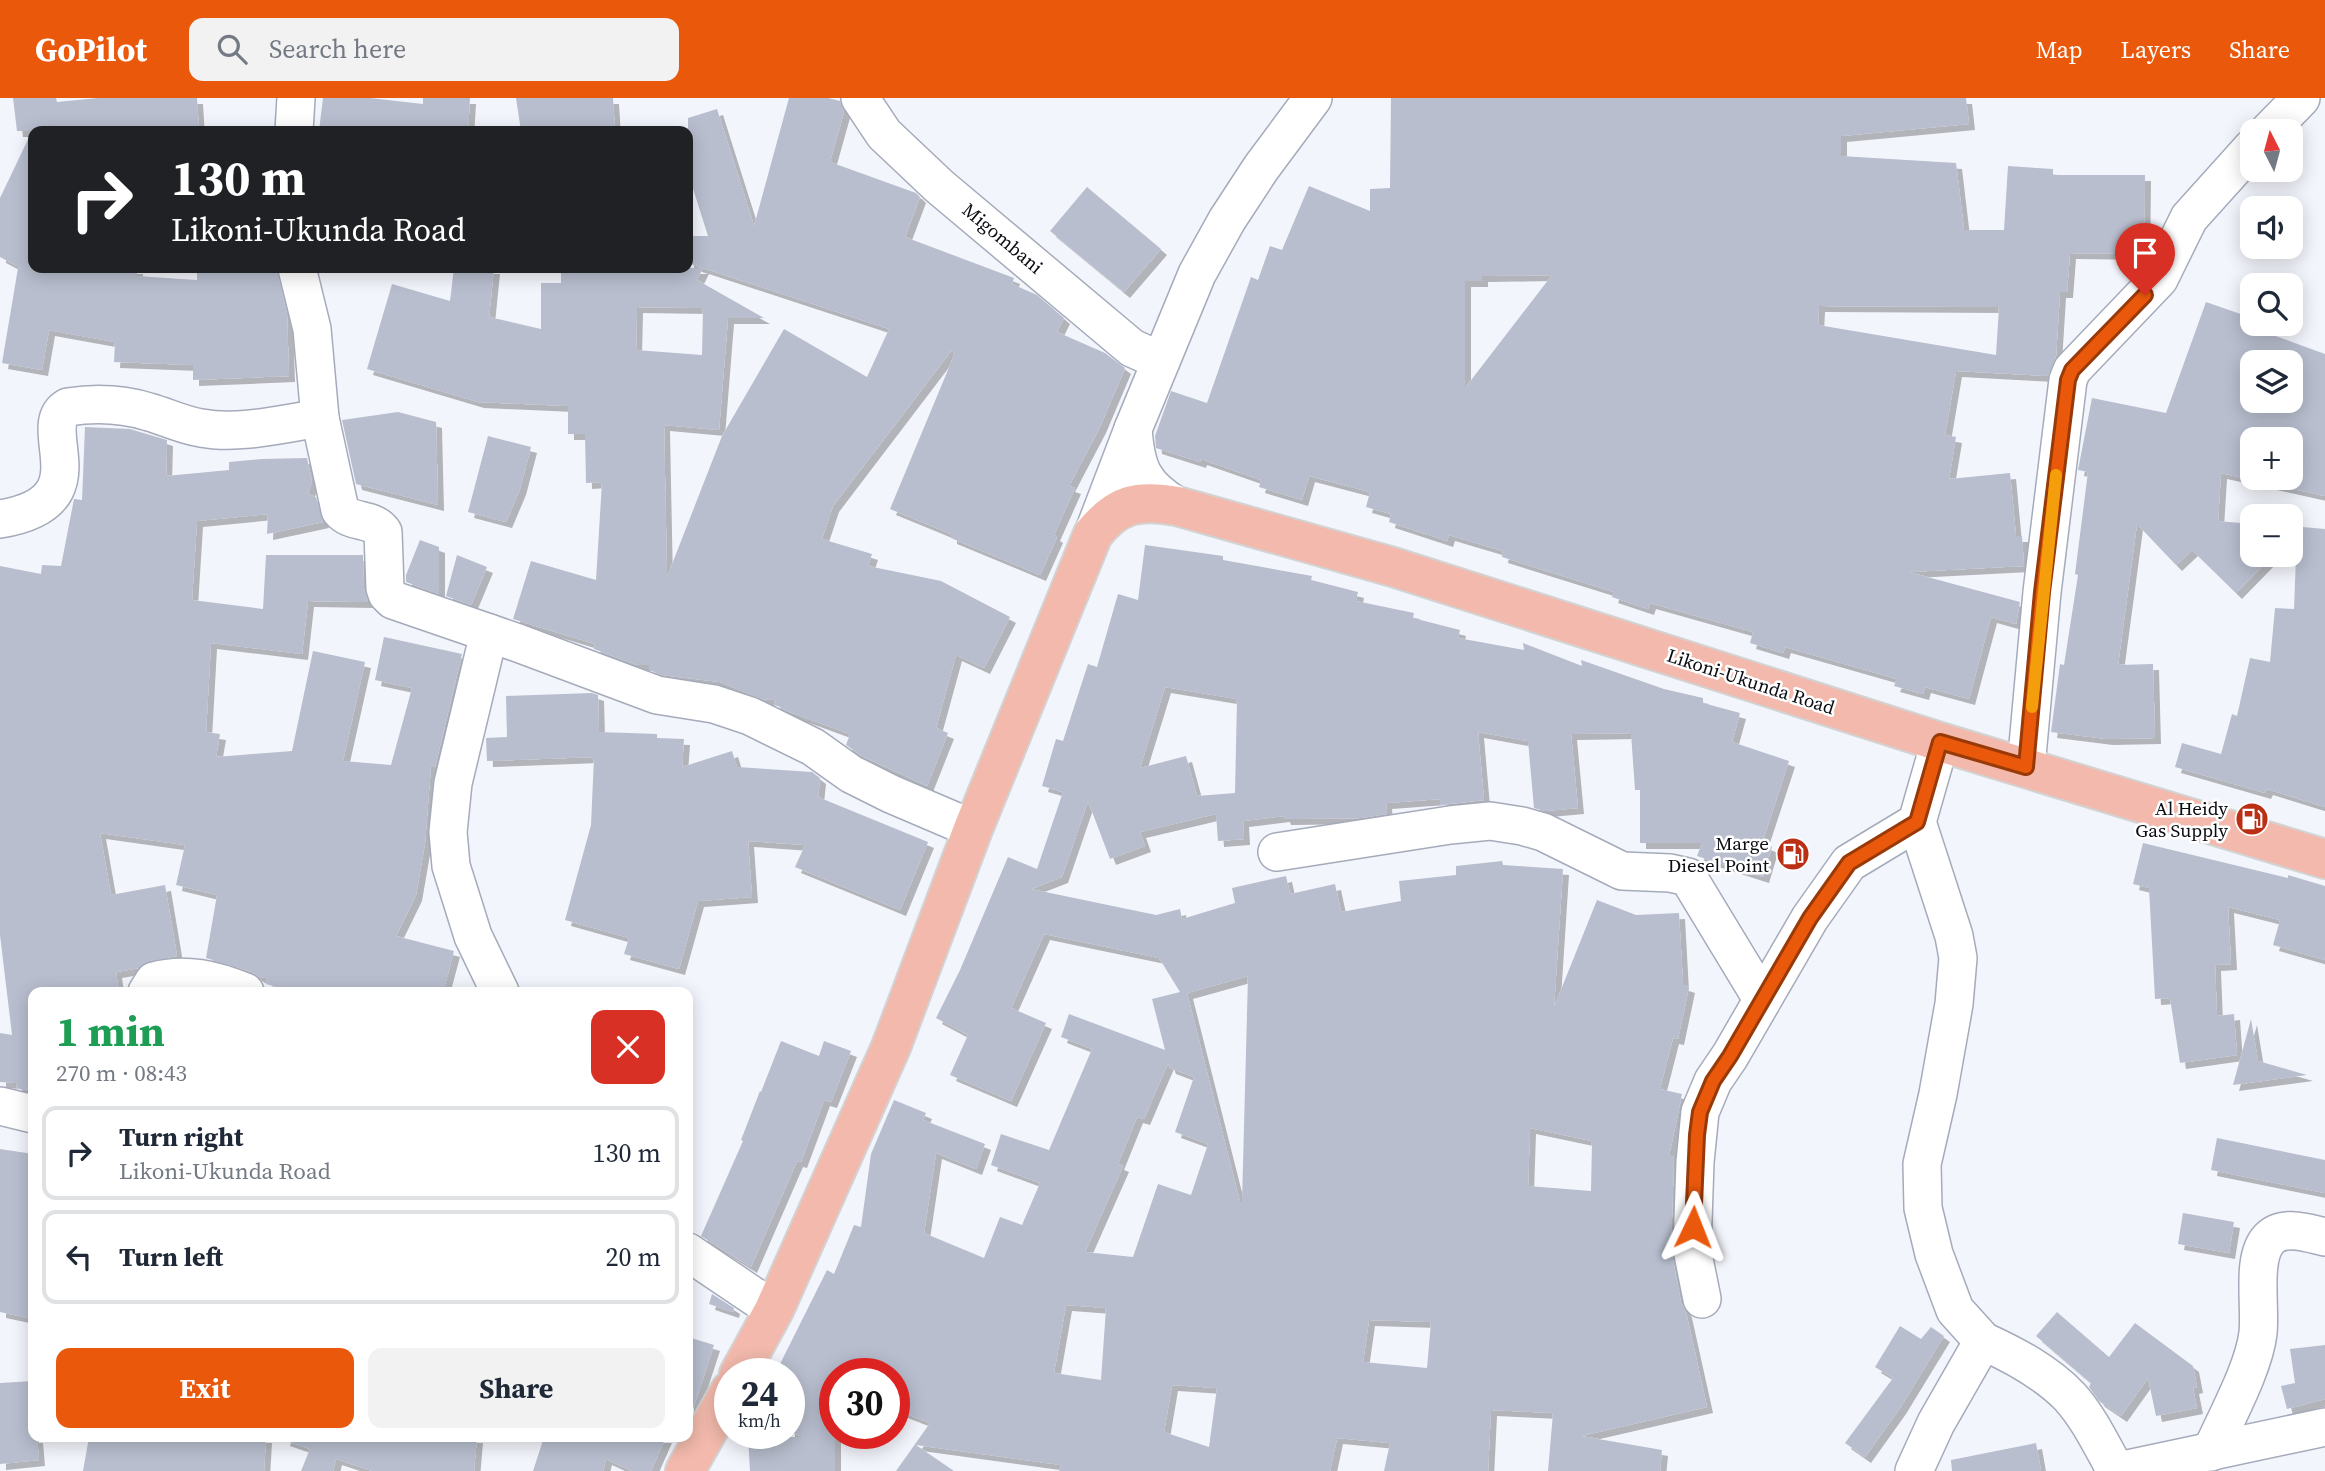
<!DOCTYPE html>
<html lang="en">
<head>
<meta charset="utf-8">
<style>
  body { margin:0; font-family:"Source Serif 4",serif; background:#f2f2f3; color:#1f2937; height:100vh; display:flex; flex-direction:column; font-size:26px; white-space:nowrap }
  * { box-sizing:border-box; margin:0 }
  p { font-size:23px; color:#747a83 }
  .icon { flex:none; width:38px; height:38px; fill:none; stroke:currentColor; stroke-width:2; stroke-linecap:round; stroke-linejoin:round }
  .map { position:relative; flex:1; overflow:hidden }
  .sheet { position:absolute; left:28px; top:889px; width:665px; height:455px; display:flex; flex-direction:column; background:#fff; border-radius:14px; box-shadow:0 4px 18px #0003 }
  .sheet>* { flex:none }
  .banner { position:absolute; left:28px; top:28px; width:665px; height:147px; border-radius:14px; box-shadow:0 4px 18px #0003; background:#202124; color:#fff; overflow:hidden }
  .needle { width:46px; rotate:354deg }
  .tools { position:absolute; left:2240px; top:21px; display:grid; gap:14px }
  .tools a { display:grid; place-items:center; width:63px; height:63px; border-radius:14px; background:#fff; box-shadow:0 4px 18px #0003; font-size:35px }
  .speed { position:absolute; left:714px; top:1260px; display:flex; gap:14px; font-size:35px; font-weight:700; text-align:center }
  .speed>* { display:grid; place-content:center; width:91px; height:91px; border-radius:50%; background:#fff; box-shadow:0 4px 18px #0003; line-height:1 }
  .speed small { font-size:18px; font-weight:400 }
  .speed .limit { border:10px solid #d22; background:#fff; color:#111 }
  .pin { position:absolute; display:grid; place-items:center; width:60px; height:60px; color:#fff; margin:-72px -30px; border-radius:50% 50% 50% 0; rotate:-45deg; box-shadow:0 0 7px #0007 }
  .pin .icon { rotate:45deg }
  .me { position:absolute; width:77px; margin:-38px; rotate:2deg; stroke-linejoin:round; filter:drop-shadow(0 0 5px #0008) }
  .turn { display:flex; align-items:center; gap:24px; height:147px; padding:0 28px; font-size:32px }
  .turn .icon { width:91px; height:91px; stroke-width:2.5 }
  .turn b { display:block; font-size:49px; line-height:60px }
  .round { display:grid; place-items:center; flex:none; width:74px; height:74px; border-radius:14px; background:#f2f2f3 }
  .headline { display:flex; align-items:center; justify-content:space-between; height:119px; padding:0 28px }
  h1 { font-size:42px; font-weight:700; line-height:52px; color:#1e9e55 }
  .action { display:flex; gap:14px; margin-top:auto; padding:14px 28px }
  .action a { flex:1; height:80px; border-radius:14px; background:#ea580c; color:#fff; font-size:28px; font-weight:700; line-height:80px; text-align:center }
  .action a+a { background:#f2f2f3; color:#1f2937 }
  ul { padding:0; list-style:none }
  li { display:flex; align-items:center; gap:21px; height:94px; margin:0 14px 10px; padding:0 14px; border:4px solid #e0e1e3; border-radius:14px }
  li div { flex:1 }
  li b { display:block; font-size:26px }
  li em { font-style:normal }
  header { display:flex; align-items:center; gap:42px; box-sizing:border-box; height:98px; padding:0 35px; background:#ea580c; color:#fff }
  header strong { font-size:33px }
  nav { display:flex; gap:38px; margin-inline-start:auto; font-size:24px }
  .search { width:490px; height:63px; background:#f2f2f3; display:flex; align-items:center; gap:18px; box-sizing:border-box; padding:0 24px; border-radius:14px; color:#747a83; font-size:26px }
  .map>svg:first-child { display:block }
</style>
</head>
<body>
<header>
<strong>GoPilot</strong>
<div class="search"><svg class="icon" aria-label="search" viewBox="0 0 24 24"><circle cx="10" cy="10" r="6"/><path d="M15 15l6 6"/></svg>Search here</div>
<nav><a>Map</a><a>Layers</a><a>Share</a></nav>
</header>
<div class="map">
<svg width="2325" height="1373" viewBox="0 0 2325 1373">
  <defs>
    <filter id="shadow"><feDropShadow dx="6" dy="6" stdDeviation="0" flood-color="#0004"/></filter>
  </defs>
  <rect width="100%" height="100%" fill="#f3f5fc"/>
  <g fill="#b8bece" fill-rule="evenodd" filter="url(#shadow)">
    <path d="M 13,0 L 56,0 L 57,4 L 98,0 L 197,0 L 199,33 L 33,33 L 33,170 L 137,170 L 137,178 L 197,182 L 197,170 L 277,170 L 287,217 L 289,278 L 193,282 L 193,267 L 114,264 L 115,244 L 49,232 L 42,272 L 2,265 L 18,170 L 21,170 L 0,159 L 0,100 L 32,33 L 17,33 Z"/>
    <path d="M 323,0 L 370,0 L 423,6 L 423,0 L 470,0 L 468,33 L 319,33 Z"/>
    <path d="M 516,0 L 613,0 L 615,33 L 521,33 Z"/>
    <path d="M 789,0 L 828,0 L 840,3 L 844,14 L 830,64 L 916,95 L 920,99 L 905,139 L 1014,180 L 1012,186 L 1037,197 L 1064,220 L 1057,234 L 1105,255 L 1125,270 L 1100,329 L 1069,388 L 1075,390 L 1054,437 L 1057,439 L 1040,477 L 951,440 L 951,436 L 890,411 L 955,255 L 951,253 L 833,408 L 822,441 L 872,456 L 868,468 L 941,483 L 1010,519 L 984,570 L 956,557 L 936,630 L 948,635 L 927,688 L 862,658 L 846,647 L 850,636 L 787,613 L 774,606 L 775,602 L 762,601 L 720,584 L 662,577 L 649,572 L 649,567 L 637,567 L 594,551 L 595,546 L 513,521 L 531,463 L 596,482 L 602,384 L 586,385 L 585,336 L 568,336 L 568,308 L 478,304 L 367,271 L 392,186 L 450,203 L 454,170 L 494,170 L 489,219 L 541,231 L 541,185 L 561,185 L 561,170 L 702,170 L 688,165 L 688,138 L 708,138 L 688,75 L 688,20 L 717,11 L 754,128 ZM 703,170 L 889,231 L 867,279 L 784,231 L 722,338 L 667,479 L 664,327 L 719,332 L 728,220 L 764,220 L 697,182 ZM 637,209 L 703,210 L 702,257 L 636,252 Z"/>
    <path d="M 1391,0 L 1966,0 L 1969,26 L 1841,38 L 1841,58 L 1956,65 L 1964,132 L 2004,132 L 2008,68 L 2053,71 L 2053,77 L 2145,77 L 2144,156 L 2070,155 L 2067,194 L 2060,194 L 2056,258 L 2048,278 L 1956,273 L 1945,337 L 1956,339 L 1949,381 L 2010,375 L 2016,438 L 2022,438 L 2024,468 L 1909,474 L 2020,504 L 2016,526 L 1991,519 L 1969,601 L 1925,589 L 1923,596 L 1894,588 L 1897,581 L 1785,549 L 1783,555 L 1750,545 L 1753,534 L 1650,505 L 1648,511 L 1612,499 L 1614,494 L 1502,459 L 1503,453 L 1449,437 L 1447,443 L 1389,424 L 1391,416 L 1366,409 L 1370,394 L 1309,378 L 1302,402 L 1259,389 L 1261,382 L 1201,361 L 1200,364 L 1156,350 L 1155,338 L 1171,293 L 1207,305 L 1251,179 L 1258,182 L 1270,148 L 1282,152 L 1309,88 L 1370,113 L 1370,91 L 1390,90 ZM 1552,177 L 1465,290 L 1465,183 L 1482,183 L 1482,178 ZM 1819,208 L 1999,209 L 1996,257 L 1818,227 Z"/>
    <path d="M 1087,89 L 1161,151 L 1124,194 L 1050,133 Z"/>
    <path d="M 2206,204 L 2252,220 L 2252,226 L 2261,226 L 2259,232 L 2325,256 L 2325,398 L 2221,375 L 2218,423 L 2252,426 L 2252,457 L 2273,457 L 2236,495 L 2192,452 L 2176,467 L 2137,426 L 2118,567 L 2153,566 L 2155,640 L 2107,641 L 2051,634 L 2060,566 L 2064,567 L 2078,477 L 2075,476 L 2088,374 L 2078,372 L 2092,300 L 2166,315 ZM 2252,264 L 2291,264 L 2291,303 L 2252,303 ZM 2252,341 L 2291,341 L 2291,380 L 2252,380 Z"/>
    <path d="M 398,314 L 436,324 L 438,407 L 356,386 L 342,322 Z"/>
    <path d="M 85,329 L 130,331 L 167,342 L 166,378 L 229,372 L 229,364 L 262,361 L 307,360 L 312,383 L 308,396 L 316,399 L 323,424 L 267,436 L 268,416 L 197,423 L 192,502 L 263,511 L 266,457 L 363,457 L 364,491 L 368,504 L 308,503 L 302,556 L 211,545 L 206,634 L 220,636 L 216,659 L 292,653 L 313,553 L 365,564 L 343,663 L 391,667 L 412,590 L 375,582 L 384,539 L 462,556 L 435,669 L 431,667 L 425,745 L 416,797 L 396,838 L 454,853 L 443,894 L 294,894 L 266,886 L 267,880 L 259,879 L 252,874 L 206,860 L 217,797 L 176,787 L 185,747 L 100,735 L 111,797 L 165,787 L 177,858 L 149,863 L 139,870 L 116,874 L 119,894 L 33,894 L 33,991 L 23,992 L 17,990 L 16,985 L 0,984 L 0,935 L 12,937 L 0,837 L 0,468 L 41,476 L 42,467 L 61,468 L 74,401 L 82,402 Z"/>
    <path d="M 488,338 L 531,349 L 520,391 L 506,424 L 468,414 Z"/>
    <path d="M 2291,428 L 2325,431 L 2325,709 L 2267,691 L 2265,695 L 2175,669 L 2182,645 L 2221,656 L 2232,616 L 2237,618 L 2250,560 L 2270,564 L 2275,510 L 2294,511 L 2297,432 L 2291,438 Z"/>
    <path d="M 420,442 L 439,449 L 439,496 L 406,484 L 406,477 Z"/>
    <path d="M 1145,447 L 1223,458 L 1223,462 L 1312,478 L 1311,482 L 1358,494 L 1356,503 L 1414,515 L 1413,520 L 1460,532 L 1458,540 L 1524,552 L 1523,545 L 1582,568 L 1581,562 L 1664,591 L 1703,600 L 1703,605 L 1740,615 L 1732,644 L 1789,663 L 1762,745 L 1772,749 L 1763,779 L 1697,758 L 1702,745 L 1640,745 L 1640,692 L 1635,692 L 1631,635 L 1571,636 L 1578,710 L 1545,713 L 1534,710 L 1528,643 L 1478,634 L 1484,702 L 1440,707 L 1440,701 L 1386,705 L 1387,716 L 1361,720 L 1285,721 L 1284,718 L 1243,723 L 1244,741 L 1218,743 L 1216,716 L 1140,734 L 1145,748 L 1110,761 L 1088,703 L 1062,779 L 1031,791 L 1156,817 L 1180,811 L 1182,821 L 1235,805 L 1232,790 L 1286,778 L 1290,796 L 1335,786 L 1341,814 L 1401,803 L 1399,783 L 1456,777 L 1456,768 L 1502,763 L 1503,767 L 1563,771 L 1554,909 L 1597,802 L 1636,817 L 1679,815 L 1683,887 L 1689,889 L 1678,941 L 1673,940 L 1660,991 L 1682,996 L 1669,1058 L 1674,1059 L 1671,1151 L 1681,1205 L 1686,1214 L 1707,1309 L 1581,1338 L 1662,1352 L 1660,1373 L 1548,1373 L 1553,1315 L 1491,1312 L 1488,1373 L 1384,1373 L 1390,1345 L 1337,1340 L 1330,1373 L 1059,1373 L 1061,1367 L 916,1347 L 954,1373 L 896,1373 L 930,1325 L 894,1311 L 894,1276 L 835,1276 L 835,1373 L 750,1373 L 748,1339 L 804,1339 L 789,1334 L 789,1276 L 775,1276 L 827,1172 L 834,1176 L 854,1127 L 861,1129 L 871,1056 L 894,1002 L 926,1015 L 923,1022 L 985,1046 L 976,1071 L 936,1055 L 924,1135 L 984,1160 L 1000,1119 L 1022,1127 L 1040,1085 L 991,1067 L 1001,1036 L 1049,1052 L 1092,951 L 1061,939 L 1069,916 L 1165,952 L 1152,901 L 1180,894 L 1159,860 L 1044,836 L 1011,910 L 1046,925 L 1011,1003 L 950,977 L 968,937 L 936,920 L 960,872 L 1008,759 L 1037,771 L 1063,694 L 1042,688 L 1056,641 L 1063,643 L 1088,566 L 1097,569 L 1118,496 L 1138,502 ZM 1165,589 L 1237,601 L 1235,695 L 1197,698 L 1186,658 L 1140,670 ZM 1248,878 L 1242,1104 L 1240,1104 L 1187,895 ZM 1168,965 L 1170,970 L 1194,979 L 1175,1034 L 1208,1046 L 1191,1097 L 1158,1086 L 1133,1159 L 1085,1154 L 1123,1068 L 1118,1066 L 1137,1019 L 1144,1021 ZM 1530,1030 L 1592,1043 L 1591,1093 L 1528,1088 ZM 1066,1207 L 1106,1210 L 1101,1282 L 1054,1275 ZM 1369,1222 L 1431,1224 L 1427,1270 L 1363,1264 ZM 1172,1287 L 1217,1290 L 1209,1349 L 1164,1334 Z"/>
    <path d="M 457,457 L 487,469 L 471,507 L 446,498 Z"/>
    <path d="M 592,595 L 598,597 L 599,634 L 657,636 L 657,640 L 684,641 L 682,669 L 732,653 L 737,669 L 812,674 L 820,680 L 818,699 L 928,744 L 900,812 L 795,769 L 805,747 L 748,743 L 752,799 L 698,803 L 679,871 L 624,856 L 629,840 L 565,822 L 591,727 L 594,659 L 487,663 L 486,640 L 507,639 L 506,598 Z"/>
    <path d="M 2143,745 L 2288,780 L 2288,777 L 2325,788 L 2325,862 L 2273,847 L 2280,822 L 2228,809 L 2231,866 L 2215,867 L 2217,918 L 2234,916 L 2237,957 L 2180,965 L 2170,900 L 2155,901 L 2149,790 L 2133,786 Z"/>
    <path d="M 2251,921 L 2258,963 L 2307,977 L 2233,987 Z"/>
    <path d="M 781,943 L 819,958 L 824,943 L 851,953 L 831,1004 L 824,1002 L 801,1064 L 797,1063 L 751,1169 L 701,1138 L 743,1043 L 741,1042 L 760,993 L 761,994 Z"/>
    <path d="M 2217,1040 L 2325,1062 L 2325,1095 L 2211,1072 Z"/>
    <path d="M 0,1051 L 33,1056 L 33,1221 L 0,1214 Z"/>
    <path d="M 2183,1115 L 2234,1124 L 2229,1155 L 2178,1146 Z"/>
    <path d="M 712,1196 L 734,1210 L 733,1214 L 709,1206 Z"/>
    <path d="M 2057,1214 L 2109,1259 L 2135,1225 L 2193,1268 L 2197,1289 L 2193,1290 L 2197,1310 L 2156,1318 L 2148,1280 L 2121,1318 L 2099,1303 L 2089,1289 L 2091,1285 L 2036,1238 Z"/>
    <path d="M 1900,1228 L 1921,1241 L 1931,1229 L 1944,1238 L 1900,1310 L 1865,1359 L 1845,1345 L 1893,1280 L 1875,1269 Z"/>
    <path d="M 688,1239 L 714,1247 L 692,1314 L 688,1314 Z"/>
    <path d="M 2325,1247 L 2325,1301 L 2287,1311 L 2281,1288 L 2295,1285 L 2290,1251 Z"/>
    <path d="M 33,1283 L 33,1339 L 37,1339 L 39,1362 L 0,1366 L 0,1285 Z"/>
    <path d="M 89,1339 L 266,1339 L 264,1373 L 83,1373 Z"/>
    <path d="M 285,1339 L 477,1339 L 474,1373 L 372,1373 L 336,1361 L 333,1373 L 301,1373 L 310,1351 L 284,1342 Z"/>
    <path d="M 544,1339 L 666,1339 L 651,1373 L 632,1373 L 606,1361 L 603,1373 L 533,1373 Z"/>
    <path d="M 2036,1345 L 2041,1373 L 1952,1373 L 1951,1362 Z"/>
  </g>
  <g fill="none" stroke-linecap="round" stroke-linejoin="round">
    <defs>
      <g id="minor">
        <path d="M 860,0 L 884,36 L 939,88 L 1132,250 L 1161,263"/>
        <path d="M 294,33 L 296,0"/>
        <path d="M 2269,33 L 2301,0"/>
        <path d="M 297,170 L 312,231 L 320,320 L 340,412 C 351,426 372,419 383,434 L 385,490 L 387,496 L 393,502 L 518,545 L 657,597 L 714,606 L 750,618 L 813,649 L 851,676 L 891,696 L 973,731"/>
        <path d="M 1133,331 L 1197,176 L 1227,122 L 1261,70 L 1313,0"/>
        <path d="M 0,421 C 105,404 32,329 68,309 C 94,305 123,306 149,314 C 167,319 182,327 201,330 C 239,337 282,326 320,320"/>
        <path d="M 1093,436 L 1133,331 C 1136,370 1142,387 1177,408"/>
        <path d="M 489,535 L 453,685 L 448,734 L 451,768 L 463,806 L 473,838 L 500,894"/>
        <path d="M 2026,669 L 2042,494 L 2068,282 L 2072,272 L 2159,181 L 2189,120 L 2252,50"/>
        <path d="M 1917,724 L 1954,838 L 1958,860 L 1954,906 L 1938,996 L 1922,1066 L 1923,1110 L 1934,1156 L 1955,1212 L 1983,1243"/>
        <path d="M 1277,754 L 1450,727 L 1490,723 L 1522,728 L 1543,734 L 1622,773 L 1670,775 L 1688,779 L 1762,901"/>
        <path d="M 147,894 L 154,883 C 185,874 215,882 245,894"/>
        <path d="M 0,1008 L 33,1016"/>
        <path d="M 688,1154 L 774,1212"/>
        <path d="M 1702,1201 L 1692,1151 L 1695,1064 L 1700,1014 L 1713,983 L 1730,958 L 1810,820 L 1849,765 L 1917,724 L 1940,644"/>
        <path d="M 2211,1354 C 2226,1320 2254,1270 2258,1235 C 2261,1208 2251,1160 2269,1141 C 2283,1126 2308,1135 2325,1139"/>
        <path d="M 1914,1373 L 1936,1325 L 1983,1243 C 2014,1257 2046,1274 2070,1299 C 2089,1320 2102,1348 2116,1373"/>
        <path d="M 2118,1373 L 2325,1329"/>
      </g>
      <g id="highway">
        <path d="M 739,1276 L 774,1212 L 891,949 L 973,731 L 1093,436 C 1118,405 1138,401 1177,408 L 1393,469 L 1940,644 L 2325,761"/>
        <path d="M 685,1373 L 730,1293"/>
      </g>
    </defs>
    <use href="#minor" stroke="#a5abba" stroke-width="40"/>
    <use href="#highway" stroke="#d3d3d4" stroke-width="42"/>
    <use href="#minor" stroke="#fff" stroke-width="37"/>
    <use href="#highway" stroke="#f2b9ac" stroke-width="38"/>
  </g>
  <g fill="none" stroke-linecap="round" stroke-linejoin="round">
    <defs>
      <path id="route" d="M 1693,1129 L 1697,1037 L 1700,1014 L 1713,983 L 1730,958 L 1810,820 L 1849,765 L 1917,724 L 1940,644 L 2026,669 L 2042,494 L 2068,282 L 2072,272 L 2145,197"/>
    </defs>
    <use href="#route" stroke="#983908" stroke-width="18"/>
    <use href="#route" stroke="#ea580c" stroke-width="12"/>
    <path stroke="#f59e0b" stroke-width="12" d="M 2032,609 L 2056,377"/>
  </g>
  <defs>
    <symbol id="fuel-disc" viewBox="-11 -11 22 22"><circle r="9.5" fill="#bb2f15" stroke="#fff"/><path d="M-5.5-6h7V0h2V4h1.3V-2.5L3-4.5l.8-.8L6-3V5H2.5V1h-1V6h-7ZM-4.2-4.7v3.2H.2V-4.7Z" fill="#fff"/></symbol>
  </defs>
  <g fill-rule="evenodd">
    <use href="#fuel-disc" x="2233" y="702" width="38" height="38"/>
    <use href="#fuel-disc" x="1774" y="737" width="38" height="38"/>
  </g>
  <g text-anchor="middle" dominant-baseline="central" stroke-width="5" stroke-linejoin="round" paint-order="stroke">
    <g font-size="19" fill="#0a0c11" stroke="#fff">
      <text transform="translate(1003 140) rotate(40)">Migombani</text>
      <text transform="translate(1751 583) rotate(18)">Likoni-Ukunda Road</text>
    </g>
    <g font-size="19" fill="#0a0c11" stroke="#fff" text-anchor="end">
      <text x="2228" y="710">Al Heidy<tspan x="2228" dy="22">Gas Supply</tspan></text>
      <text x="1769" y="745">Marge<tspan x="1769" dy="22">Diesel Point</tspan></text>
    </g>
  </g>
</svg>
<div class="tools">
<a><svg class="needle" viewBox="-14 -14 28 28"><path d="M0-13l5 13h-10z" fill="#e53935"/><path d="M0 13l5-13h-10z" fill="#747a83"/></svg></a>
<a><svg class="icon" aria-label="sound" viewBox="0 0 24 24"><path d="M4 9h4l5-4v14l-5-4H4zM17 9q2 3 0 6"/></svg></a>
<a><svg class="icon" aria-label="search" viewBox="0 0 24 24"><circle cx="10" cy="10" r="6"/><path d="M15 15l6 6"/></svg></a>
<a><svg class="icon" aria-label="layers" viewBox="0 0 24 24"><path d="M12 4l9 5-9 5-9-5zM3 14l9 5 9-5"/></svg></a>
<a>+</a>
<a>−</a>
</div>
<div class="speed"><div>24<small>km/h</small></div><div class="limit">30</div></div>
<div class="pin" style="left:2145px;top:197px;background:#d93025"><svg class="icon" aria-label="arrive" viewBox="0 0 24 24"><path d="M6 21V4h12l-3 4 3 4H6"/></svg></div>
<svg class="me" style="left:1693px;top:1129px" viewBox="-20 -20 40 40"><path d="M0-17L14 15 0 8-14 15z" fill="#ea580c" stroke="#fff" stroke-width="4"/></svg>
<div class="banner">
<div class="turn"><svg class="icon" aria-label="right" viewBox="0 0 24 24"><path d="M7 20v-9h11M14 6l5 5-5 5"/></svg><div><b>130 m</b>Likoni-Ukunda Road</div></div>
</div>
<section class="sheet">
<div class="headline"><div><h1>1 min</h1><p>270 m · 08:43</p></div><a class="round" style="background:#d93025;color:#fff"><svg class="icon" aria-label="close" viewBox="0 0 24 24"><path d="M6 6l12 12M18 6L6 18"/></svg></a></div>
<ul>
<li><svg class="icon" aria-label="right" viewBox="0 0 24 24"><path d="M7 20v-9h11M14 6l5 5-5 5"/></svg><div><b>Turn right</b><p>Likoni-Ukunda Road</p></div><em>130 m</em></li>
<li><svg class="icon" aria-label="left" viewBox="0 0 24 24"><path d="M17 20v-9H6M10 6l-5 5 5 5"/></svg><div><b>Turn left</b></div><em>20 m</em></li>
</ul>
<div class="action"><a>Exit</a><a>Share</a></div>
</section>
</div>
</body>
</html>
